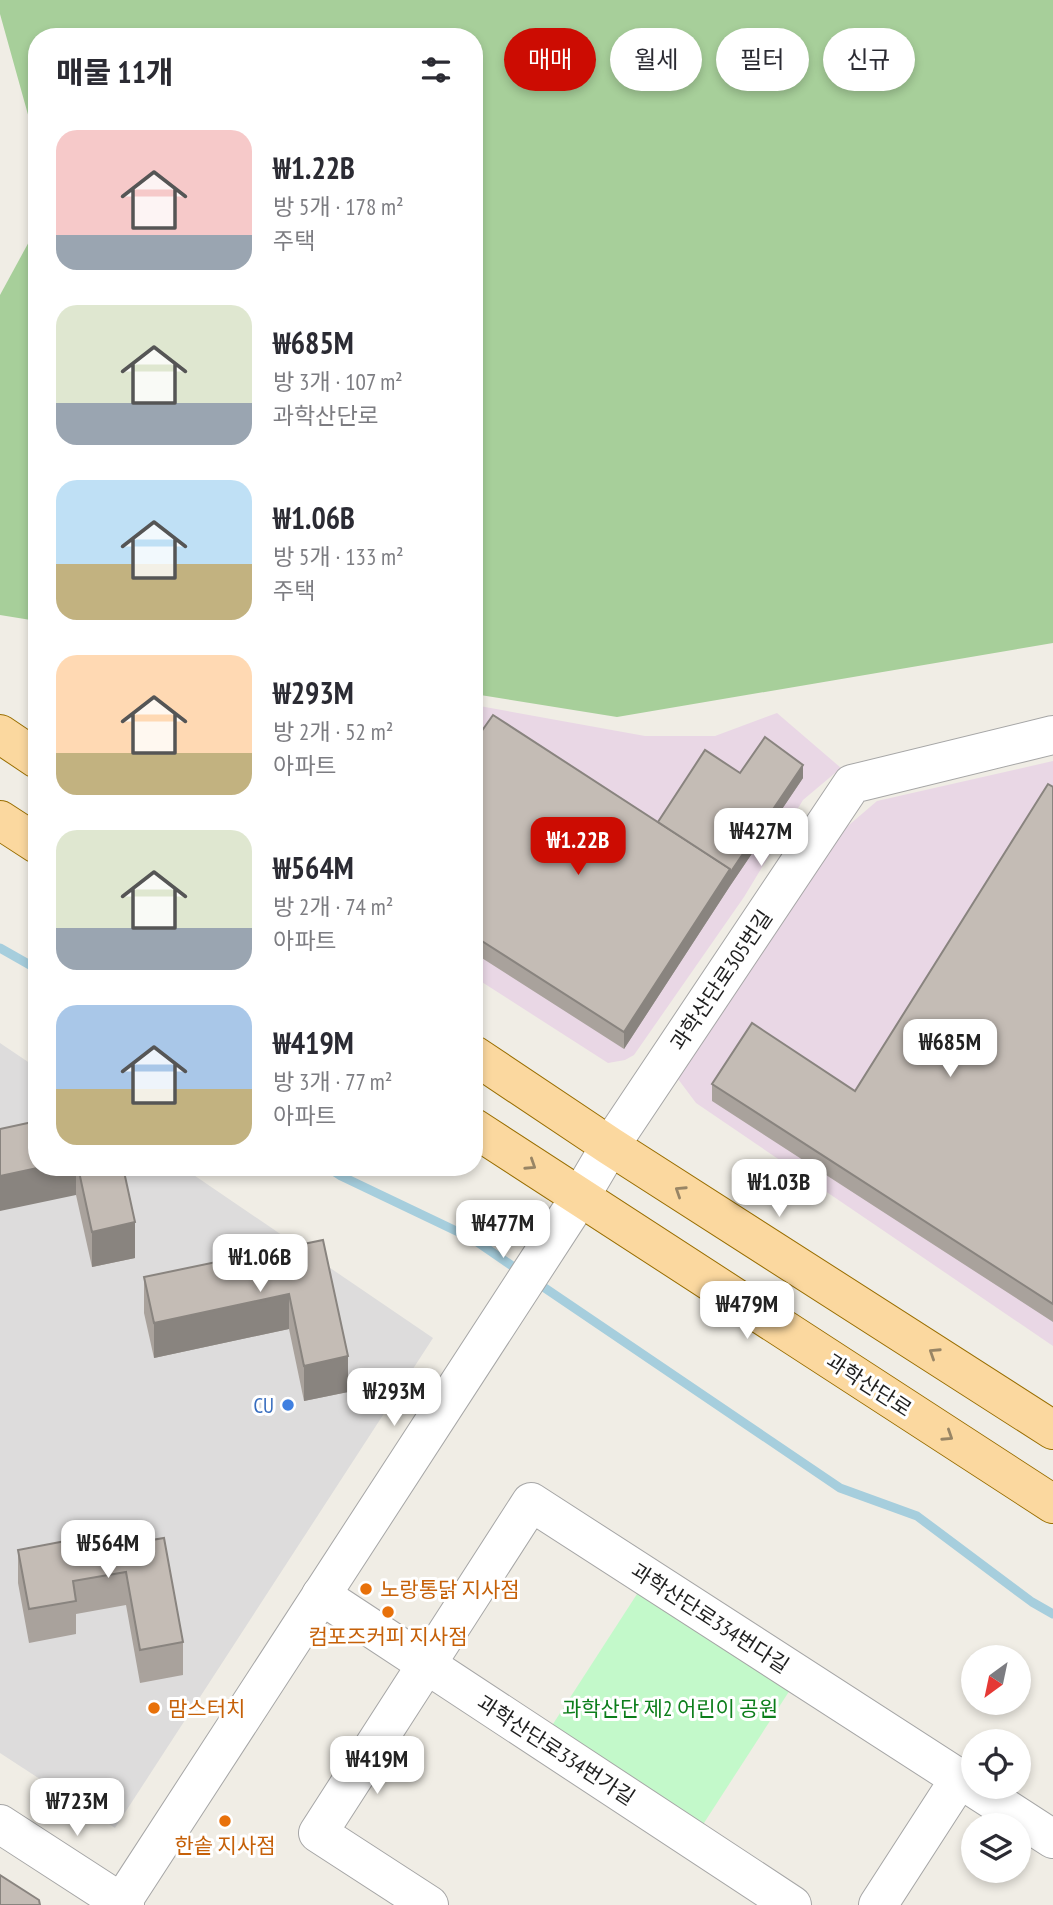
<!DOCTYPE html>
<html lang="ko">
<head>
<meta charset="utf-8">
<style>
  body { margin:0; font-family:"PT Sans Narrow","Noto Sans KR",sans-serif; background:#f7f7f7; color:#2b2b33; height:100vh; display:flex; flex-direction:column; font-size:26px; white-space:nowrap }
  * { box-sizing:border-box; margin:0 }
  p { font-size:23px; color:#7c7c81 }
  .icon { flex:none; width:38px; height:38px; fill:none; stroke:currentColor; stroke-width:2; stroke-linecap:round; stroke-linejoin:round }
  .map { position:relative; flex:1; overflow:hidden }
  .sheet { position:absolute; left:28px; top:28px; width:455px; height:1148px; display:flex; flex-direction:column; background:#fff; border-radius:28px; box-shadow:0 4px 10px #0003 }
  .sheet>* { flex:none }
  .guide { position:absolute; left:504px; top:28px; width:443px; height:63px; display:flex; gap:14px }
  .needle { width:46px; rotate:213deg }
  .buttons { position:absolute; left:961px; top:1645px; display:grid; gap:14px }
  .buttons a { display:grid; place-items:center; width:70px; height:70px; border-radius:50%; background:#fff; box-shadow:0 4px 10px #0003; font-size:35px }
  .price { position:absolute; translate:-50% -60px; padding:0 16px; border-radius:14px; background:#fff; color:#222; font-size:23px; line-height:46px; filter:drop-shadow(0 2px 4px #0008) }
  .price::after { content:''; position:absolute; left:50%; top:42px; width:21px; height:16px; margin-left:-10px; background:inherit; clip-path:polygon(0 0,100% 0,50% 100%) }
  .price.on { background:#cc0c02; color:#fff }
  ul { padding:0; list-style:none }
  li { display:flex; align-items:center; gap:21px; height:175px; padding:0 28px }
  li span { display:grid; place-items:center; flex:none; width:196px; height:140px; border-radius:21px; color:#555 }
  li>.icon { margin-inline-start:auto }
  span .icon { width:84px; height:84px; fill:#fffc; stroke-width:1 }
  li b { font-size:30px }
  h2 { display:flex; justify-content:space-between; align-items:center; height:84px; padding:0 28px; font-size:30px }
  .pill { padding:0 24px; border-radius:32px; background:#fff; box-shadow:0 4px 10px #0003; font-size:24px; line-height:63px }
  .pill.on { background:#cc0c02; color:#fff }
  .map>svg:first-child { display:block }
</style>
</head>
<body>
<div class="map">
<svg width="1053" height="1905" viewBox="0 0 1053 1905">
  <rect width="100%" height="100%" fill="#f0ede5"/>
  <path fill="#dddcdc" d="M0 1043 37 1068V1167H182L433 1338 115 1828 0 1753Z"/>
  <g fill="#e9d7e5">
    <path d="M474 705 645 736H715L777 713 841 768 803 800 744 897 634 1055 625 1060 608 1063 474 977Z"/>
    <path d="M1053 761V1346L696 1103 675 1075 828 843 877 801Z"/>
  </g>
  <g fill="#a7cf9a">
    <path d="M0 0H1053V643L617 717 474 694V37H37V147L0 14Z"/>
    <path d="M37 227V621L0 615V295Z"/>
  </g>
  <path fill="#c3f9ca" d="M648 1577 799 1676 693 1840 542 1741Z"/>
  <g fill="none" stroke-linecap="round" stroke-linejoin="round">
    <g stroke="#a6cedd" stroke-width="9">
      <path d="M0 948 37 969"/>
      <path d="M327 1167 341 1176 473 1239 521 1272"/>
      <path d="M536 1282 840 1488 917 1516 1032 1602 1053 1614"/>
    </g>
    <g stroke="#a6a6a6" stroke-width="40">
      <g id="minor">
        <path d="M321 1595 792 1905"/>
        <path d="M0 1824 125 1905"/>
        <path d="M120 1905 580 1197 610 1146 852 784 1053 735"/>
        <path d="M429 1905 318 1833 531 1502 1053 1839"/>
        <path d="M878 1905 960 1778"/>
      </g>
    </g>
    <g stroke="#996e01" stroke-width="40">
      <g id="major">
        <path d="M0 734 37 759"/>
        <path d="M0 820 37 844"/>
        <path d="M474 1055 610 1146 1053 1430"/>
        <path d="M474 1128 1053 1504"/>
      </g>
    </g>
    <use href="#minor" stroke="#fff" stroke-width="38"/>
    <use href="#major" stroke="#fbd89f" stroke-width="38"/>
  </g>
  <g fill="#a9a29c">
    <path d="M474 742 658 822 740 773 803 778 730 886 624 1049 474 953Z"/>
    <path d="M1053 787V1322L712 1101V1084L855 1091Z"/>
    <path d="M37 1167H123L135 1258 92 1267 76 1195Z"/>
    <path d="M323 1240 348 1392 304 1401 289 1329 154 1358 144 1313V1277Z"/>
    <path d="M116 1546 183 1642V1675L140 1683 126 1605 76 1614V1634L29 1643 18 1583V1550Z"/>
  </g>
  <g fill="#89847f">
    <path d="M803 765V778L730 886 624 1049V1032L730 869Z"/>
    <path d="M42 1167H76V1195L0 1211V1176Z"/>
    <path d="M135 1222V1258L92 1267V1232Z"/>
    <path d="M289 1294V1329L154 1358V1323Z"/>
    <path d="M348 1356V1392L304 1401V1366Z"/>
  </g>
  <g fill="#c4bcb5" stroke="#89847f" stroke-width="2">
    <path d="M493 715 730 869 624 1032 474 936V742Z"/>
    <path d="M765 737 803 765 730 873V869L658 822 705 750 740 773Z"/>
    <path d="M1048 784 1053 787V1304L712 1084 752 1023 855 1091Z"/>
    <path d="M37 1121V1167H42L0 1176V1129Z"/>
    <path d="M78 1167H123L135 1222 92 1232Z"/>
    <path d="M323 1240 348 1356 304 1366 289 1294 154 1323 144 1277Z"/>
    <path d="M113 1532 116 1546 164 1538 183 1642 140 1650 126 1572 73 1581 76 1601 29 1609 18 1550Z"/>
    <path d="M0 1875 39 1900 40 1905H0Z"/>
  </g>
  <defs><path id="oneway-chevron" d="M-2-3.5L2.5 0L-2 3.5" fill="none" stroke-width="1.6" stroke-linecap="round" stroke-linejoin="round" transform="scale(1.75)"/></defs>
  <g stroke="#988565">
    <use href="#oneway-chevron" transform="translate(531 1165) rotate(33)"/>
    <use href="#oneway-chevron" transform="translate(680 1191) rotate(-147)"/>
    <use href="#oneway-chevron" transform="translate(934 1353) rotate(-147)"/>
    <use href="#oneway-chevron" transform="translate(948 1436) rotate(33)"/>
  </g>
  <circle fill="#3f7fe0" stroke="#fff" stroke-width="2.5" cx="288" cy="1405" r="7"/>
  <g fill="#e8710a" stroke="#fff" stroke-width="2.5">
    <circle cx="366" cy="1589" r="7"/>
    <circle cx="388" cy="1612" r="7"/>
    <circle cx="154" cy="1708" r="7"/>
    <circle cx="225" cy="1821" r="7"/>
  </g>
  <g text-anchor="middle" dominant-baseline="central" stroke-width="6" stroke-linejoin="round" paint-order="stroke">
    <g font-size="21" fill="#1f1f1f" stroke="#fff">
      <text transform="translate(721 980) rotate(-56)">과학산단로305번길</text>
      <text transform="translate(869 1385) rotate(33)">과학산단로</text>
      <text transform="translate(710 1618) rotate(33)">과학산단로334번다길</text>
      <text transform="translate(556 1750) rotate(33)">과학산단로334번가길</text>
    </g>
    <g font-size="21" fill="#366cbe" stroke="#fff" text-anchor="end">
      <text x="274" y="1405">CU</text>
    </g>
    <g font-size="21" fill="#c56008" stroke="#fff" text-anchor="start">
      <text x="380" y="1589">노랑통닭 지사점</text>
      <text x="388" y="1636" text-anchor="middle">컴포즈커피 지사점</text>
      <text x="168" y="1708">맘스터치</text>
      <text x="225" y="1845" text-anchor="middle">한솥 지사점</text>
    </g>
    <g font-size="21" fill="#0c7e1b" stroke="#fff">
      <text x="670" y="1708">과학산단 제2 어린이 공원</text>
    </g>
  </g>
</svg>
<div class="buttons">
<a><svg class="needle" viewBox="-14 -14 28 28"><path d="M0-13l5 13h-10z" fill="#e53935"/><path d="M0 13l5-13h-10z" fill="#7c7c81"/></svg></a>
<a><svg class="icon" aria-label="locate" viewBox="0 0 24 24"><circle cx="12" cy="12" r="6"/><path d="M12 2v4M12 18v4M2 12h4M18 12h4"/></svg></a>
<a><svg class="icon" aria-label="layers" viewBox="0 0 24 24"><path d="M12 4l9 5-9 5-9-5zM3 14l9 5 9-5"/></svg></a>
</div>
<b class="price" style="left:761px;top:868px">₩427M</b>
<b class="price on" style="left:578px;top:877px">₩1.22B</b>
<b class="price" style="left:950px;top:1079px">₩685M</b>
<b class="price" style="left:779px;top:1219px">₩1.03B</b>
<b class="price" style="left:503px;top:1260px">₩477M</b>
<b class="price" style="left:260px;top:1294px">₩1.06B</b>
<b class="price" style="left:747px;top:1341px">₩479M</b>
<b class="price" style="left:394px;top:1428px">₩293M</b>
<b class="price" style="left:108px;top:1580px">₩564M</b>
<b class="price" style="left:377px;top:1796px">₩419M</b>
<b class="price" style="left:77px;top:1838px">₩723M</b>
<div class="guide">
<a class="pill on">매매</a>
<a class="pill">월세</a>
<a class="pill">필터</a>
<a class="pill">신규</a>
</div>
<section class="sheet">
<h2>매물 11개<svg class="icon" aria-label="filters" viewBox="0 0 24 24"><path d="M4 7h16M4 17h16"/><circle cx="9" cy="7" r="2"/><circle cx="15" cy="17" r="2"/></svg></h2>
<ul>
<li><span style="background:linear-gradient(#f6c9c9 75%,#9aa5b1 0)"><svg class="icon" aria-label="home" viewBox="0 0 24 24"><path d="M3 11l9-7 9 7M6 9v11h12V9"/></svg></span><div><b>₩1.22B</b><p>방 5개 · 178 m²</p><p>주택</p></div></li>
<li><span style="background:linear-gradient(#dfe7d0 70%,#9aa5b1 0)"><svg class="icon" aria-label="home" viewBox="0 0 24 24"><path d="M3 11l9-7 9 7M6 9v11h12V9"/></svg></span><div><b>₩685M</b><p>방 3개 · 107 m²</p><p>과학산단로</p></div></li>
<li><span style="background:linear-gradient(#bfe0f5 60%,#c2b280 0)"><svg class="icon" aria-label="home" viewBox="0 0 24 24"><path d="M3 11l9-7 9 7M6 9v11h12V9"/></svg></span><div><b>₩1.06B</b><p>방 5개 · 133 m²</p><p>주택</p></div></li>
<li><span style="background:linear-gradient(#ffd9b3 70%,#c2b280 0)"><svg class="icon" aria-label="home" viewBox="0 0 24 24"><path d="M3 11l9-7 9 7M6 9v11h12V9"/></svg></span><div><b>₩293M</b><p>방 2개 · 52 m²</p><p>아파트</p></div></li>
<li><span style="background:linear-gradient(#dfe7d0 70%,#9aa5b1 0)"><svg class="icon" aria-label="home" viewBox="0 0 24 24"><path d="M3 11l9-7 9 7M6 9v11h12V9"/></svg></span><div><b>₩564M</b><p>방 2개 · 74 m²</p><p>아파트</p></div></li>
<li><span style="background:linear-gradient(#a9c7e8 60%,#c2b280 0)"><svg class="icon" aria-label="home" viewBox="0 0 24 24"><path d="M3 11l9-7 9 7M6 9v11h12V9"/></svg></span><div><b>₩419M</b><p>방 3개 · 77 m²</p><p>아파트</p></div></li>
</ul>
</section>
</div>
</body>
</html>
